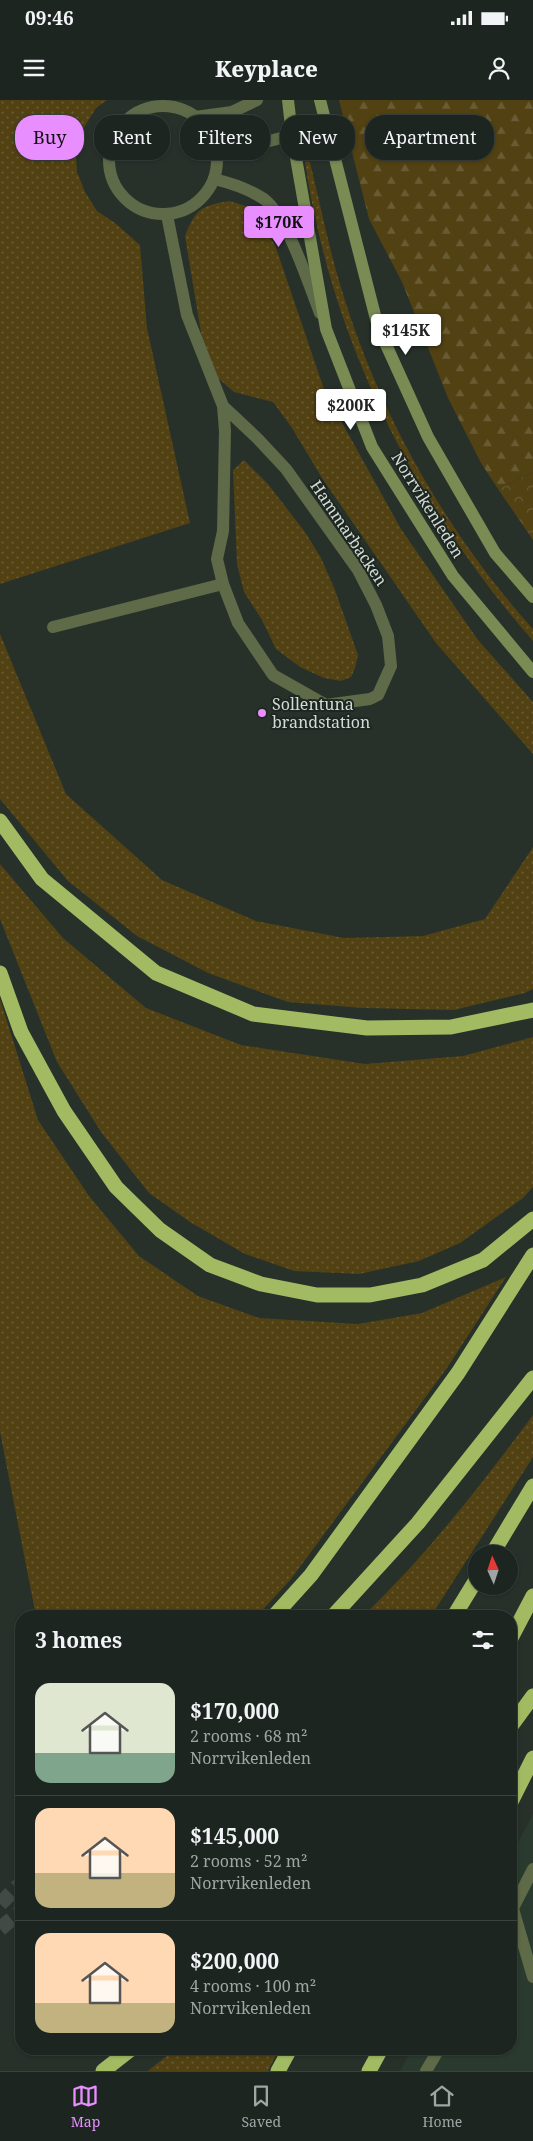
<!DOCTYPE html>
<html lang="en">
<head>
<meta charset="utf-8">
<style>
  body { margin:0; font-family:"Noto Serif",serif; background:#252d29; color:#f1f3f6; height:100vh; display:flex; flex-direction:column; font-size:19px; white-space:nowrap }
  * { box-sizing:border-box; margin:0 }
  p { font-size:16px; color:#a0a5a5 }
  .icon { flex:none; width:28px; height:28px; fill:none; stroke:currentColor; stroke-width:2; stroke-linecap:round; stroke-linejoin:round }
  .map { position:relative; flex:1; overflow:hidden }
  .sheet { position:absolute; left:15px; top:1510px; width:502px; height:445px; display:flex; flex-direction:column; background:#1d2520; border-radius:20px; box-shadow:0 1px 4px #0004,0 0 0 1px #3b423e }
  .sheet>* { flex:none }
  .top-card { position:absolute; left:15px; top:15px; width:504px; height:45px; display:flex; gap:10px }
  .needle { width:32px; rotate:357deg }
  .buttons { position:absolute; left:468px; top:1445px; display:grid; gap:10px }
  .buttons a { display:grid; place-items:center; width:50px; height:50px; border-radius:50%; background:#1d2520; box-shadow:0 1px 4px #0004,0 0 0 1px #3b423e; font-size:25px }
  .price { position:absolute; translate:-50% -42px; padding:0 11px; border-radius:5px; background:#fff; color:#222; font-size:16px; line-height:32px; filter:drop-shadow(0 1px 2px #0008) }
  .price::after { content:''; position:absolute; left:50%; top:30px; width:15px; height:11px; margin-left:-8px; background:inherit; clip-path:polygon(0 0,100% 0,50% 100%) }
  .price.active { background:#e88eff; color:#111 }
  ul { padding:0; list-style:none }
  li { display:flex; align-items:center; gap:15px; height:125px; padding:0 20px }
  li+li { border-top:1px solid #3b423e }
  li span { display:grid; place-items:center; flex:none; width:140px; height:100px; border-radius:15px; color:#555 }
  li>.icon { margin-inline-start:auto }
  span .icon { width:60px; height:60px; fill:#fffc; stroke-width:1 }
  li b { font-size:21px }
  h2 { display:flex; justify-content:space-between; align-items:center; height:60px; padding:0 20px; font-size:21px }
  .pill { padding:0 18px; border-radius:20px; background:#1d2520; box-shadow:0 1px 4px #0004,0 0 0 1px #3b423e; font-size:18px; line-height:45px }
  .pill.active { background:#e88eff; color:#111 }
  .status { display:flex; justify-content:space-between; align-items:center; height:35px; padding:0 25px; background:#1d2520; direction:ltr }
  .status svg { height:14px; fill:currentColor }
  header { display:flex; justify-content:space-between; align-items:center; height:65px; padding:0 20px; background:#1d2520; font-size:22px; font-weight:800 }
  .menu { display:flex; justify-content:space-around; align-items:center; height:70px; border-top:1px solid #3b423e; background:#1d2520; font-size:14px; color:#a0a5a5 }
  .menu a { display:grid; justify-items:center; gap:2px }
  .menu .active { color:#e88eff }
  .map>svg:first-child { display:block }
</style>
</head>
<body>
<div class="status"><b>09:46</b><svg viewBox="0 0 49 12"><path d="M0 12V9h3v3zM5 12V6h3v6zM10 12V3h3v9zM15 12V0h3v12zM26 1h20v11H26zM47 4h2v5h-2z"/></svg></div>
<header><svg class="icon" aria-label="menu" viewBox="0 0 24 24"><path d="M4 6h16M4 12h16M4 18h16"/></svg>Keyplace<svg class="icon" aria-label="person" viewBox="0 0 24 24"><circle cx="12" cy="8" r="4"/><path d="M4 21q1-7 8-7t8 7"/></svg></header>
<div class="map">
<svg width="533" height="1971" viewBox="0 0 533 1971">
  <defs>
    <pattern id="grass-dots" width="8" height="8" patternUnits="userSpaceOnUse" patternTransform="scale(1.25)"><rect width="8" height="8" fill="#514113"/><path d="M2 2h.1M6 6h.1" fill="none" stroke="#695c34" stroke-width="1.8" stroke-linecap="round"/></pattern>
    <pattern id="forest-firs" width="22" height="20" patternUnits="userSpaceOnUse" patternTransform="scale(1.25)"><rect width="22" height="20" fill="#514113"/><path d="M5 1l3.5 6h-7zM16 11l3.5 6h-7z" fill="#695c34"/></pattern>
    <pattern id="park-crowns" width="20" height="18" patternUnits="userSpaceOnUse" patternTransform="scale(1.25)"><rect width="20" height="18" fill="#514113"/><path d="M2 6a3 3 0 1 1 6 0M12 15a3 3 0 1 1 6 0" fill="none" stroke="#695c34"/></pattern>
  </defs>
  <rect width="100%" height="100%" fill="#27312a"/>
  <path fill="#2a3a2f" d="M533 1714V1971H400L412 1949H511V1756Z"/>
  <g fill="url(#grass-dots)">
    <path d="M0 0H107L96 8 75 42 77 72 85 92 97 111 115 123 140 145 147 228 190 423 0 484Z"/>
    <path d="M307 61 310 62C320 103 328 144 340 184 377 310 445 431 533 529V541C415 406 331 240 305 62Z"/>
    <path d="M229 101 246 106 260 121 275 145 325 292 401 429 478 540 533 602V654L436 543 322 378 292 328 273 302 234 292 207 269 185 136C196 109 200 106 229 101Z"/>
    <path d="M244 360 268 384 305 432 321 458 335 490 358 555 355 568 351 577 341 581 324 578 300 567 276 549 262 520 244 492 237 464 233 370Z"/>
    <path d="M0 534 66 694 162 780 256 821 344 838 423 836 485 819 533 747V889L525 893 454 910 363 908 288 902 208 873 137 836 68 781 0 699Z"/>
    <path d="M0 764 63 838 146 908 241 945 365 964 463 956 533 937V1087L523 1098 460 1143 419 1161 359 1174 294 1171 245 1154 190 1122 149 1093 101 1032 57 962 0 819Z"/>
    <path d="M0 899 38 1020 89 1096 139 1156 198 1196 259 1218 358 1224 422 1213 506 1177 447 1268 291 1479 257 1516H36L0 1332Z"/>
    <path d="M533 1315V1357L431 1516H363C426 1456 481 1385 533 1315Z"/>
    <path d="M175 1949H279L268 1971H148Z"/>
  </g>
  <path fill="url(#forest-firs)" d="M339 0H533V372L498 389 481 363 448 298 402 182 369 119Z"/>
  <path fill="url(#park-crowns)" d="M533 372V440L498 389Z"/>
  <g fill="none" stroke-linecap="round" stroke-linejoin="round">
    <g stroke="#414a44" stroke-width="15" stroke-dasharray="15 8" stroke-linecap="butt">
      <path d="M0 1804 21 1783"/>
      <path d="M0 1829 21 1811"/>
    </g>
    <g stroke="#5f6a48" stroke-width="12">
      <path d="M167 115 187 215 223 306 225 331 223 431 217 459 223 484 238 523 273 575 326 605 370 599 378 595 391 566 388 536 376 505 358 470 286 369 258 339 223 306"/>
      <path d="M53 527 223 484"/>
      <path d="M513 1809 533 1877"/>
      <path d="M511 1812 533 1769"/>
      <path d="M426 1971 439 1949"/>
    </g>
    <g stroke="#5f6a48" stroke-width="12">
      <circle cx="163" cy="60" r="54"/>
      <path d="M195 17 232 12 257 0"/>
      <path d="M217 55 326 26"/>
      <path d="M214 79C231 83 249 89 264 99 287 116 309 185 320 213"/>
    </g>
    <g stroke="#7a8b54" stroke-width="12">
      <path d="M288 0 292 35 326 229 372 347 453 476 533 572"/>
      <path d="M320 0 378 227 428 337 495 453 533 497"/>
    </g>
    <g stroke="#a2bb63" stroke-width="15">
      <path d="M0 721 42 779 156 873 253 914 367 928 451 927 533 910"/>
      <path d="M0 873 21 932 64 1011 116 1087 160 1130 210 1165 261 1184 317 1195H370L422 1185 483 1160 533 1119"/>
      <path d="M492 1454 533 1386"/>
      <path d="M274 1516 311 1475 458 1273 533 1155"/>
      <path d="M333 1516 418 1423 533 1278"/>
      <path d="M454 1516 476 1480"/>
      <path d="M511 1538 533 1496"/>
      <path d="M511 1626 533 1596"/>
      <path d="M511 1702 533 1658"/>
      <path d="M103 1971 131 1949"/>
      <path d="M278 1971 290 1949"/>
      <path d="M369 1971 381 1949"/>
    </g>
  </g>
  <circle fill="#e88eff" stroke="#1e2721" stroke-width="2" cx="262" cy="613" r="5"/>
  <g text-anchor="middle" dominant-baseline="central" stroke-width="4" stroke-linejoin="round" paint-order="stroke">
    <g font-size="16" fill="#d4dad5" stroke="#1e2721">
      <text transform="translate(428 405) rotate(58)">Norrvikenleden</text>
      <text transform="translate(349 433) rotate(56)">Hammarbacken</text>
    </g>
    <g font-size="16" fill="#d4dad5" stroke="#1e2721" text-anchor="start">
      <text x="272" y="604">Sollentuna<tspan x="272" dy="18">brandstation</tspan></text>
    </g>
  </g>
</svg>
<div class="buttons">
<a><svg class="needle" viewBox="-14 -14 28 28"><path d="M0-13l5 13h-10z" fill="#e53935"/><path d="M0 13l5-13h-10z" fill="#a0a5a5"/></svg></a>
</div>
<b class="price active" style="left:279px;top:148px">$170K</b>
<b class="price" style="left:406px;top:256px">$145K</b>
<b class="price" style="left:351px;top:331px">$200K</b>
<div class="top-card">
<a class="pill active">Buy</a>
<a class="pill">Rent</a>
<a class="pill">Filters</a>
<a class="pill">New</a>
<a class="pill">Apartment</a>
</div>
<section class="sheet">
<h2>3 homes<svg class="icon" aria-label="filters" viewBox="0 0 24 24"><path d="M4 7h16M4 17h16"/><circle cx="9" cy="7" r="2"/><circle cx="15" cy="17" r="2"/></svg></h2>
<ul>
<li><span style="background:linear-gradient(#dfe7d0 70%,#7fa58c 0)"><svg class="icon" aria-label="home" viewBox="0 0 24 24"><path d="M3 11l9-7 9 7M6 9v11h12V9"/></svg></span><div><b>$170,000</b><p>2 rooms · 68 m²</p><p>Norrvikenleden</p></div></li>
<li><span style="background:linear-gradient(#ffd9b3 65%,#c2b280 0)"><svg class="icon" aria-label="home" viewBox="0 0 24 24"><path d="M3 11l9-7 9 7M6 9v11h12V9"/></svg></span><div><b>$145,000</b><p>2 rooms · 52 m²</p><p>Norrvikenleden</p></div></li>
<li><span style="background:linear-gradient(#ffd9b3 70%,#c2b280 0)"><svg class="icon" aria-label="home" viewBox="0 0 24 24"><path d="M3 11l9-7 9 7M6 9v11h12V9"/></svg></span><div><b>$200,000</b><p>4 rooms · 100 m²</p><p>Norrvikenleden</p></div></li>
</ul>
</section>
</div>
<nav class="menu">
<a class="active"><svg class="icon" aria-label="map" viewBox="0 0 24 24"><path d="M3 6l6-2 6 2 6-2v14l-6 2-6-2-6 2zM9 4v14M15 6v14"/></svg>Map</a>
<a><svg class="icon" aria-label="saved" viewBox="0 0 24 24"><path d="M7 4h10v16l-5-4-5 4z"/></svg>Saved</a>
<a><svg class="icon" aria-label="home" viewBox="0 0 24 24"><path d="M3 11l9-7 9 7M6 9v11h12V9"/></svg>Home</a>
</nav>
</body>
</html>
